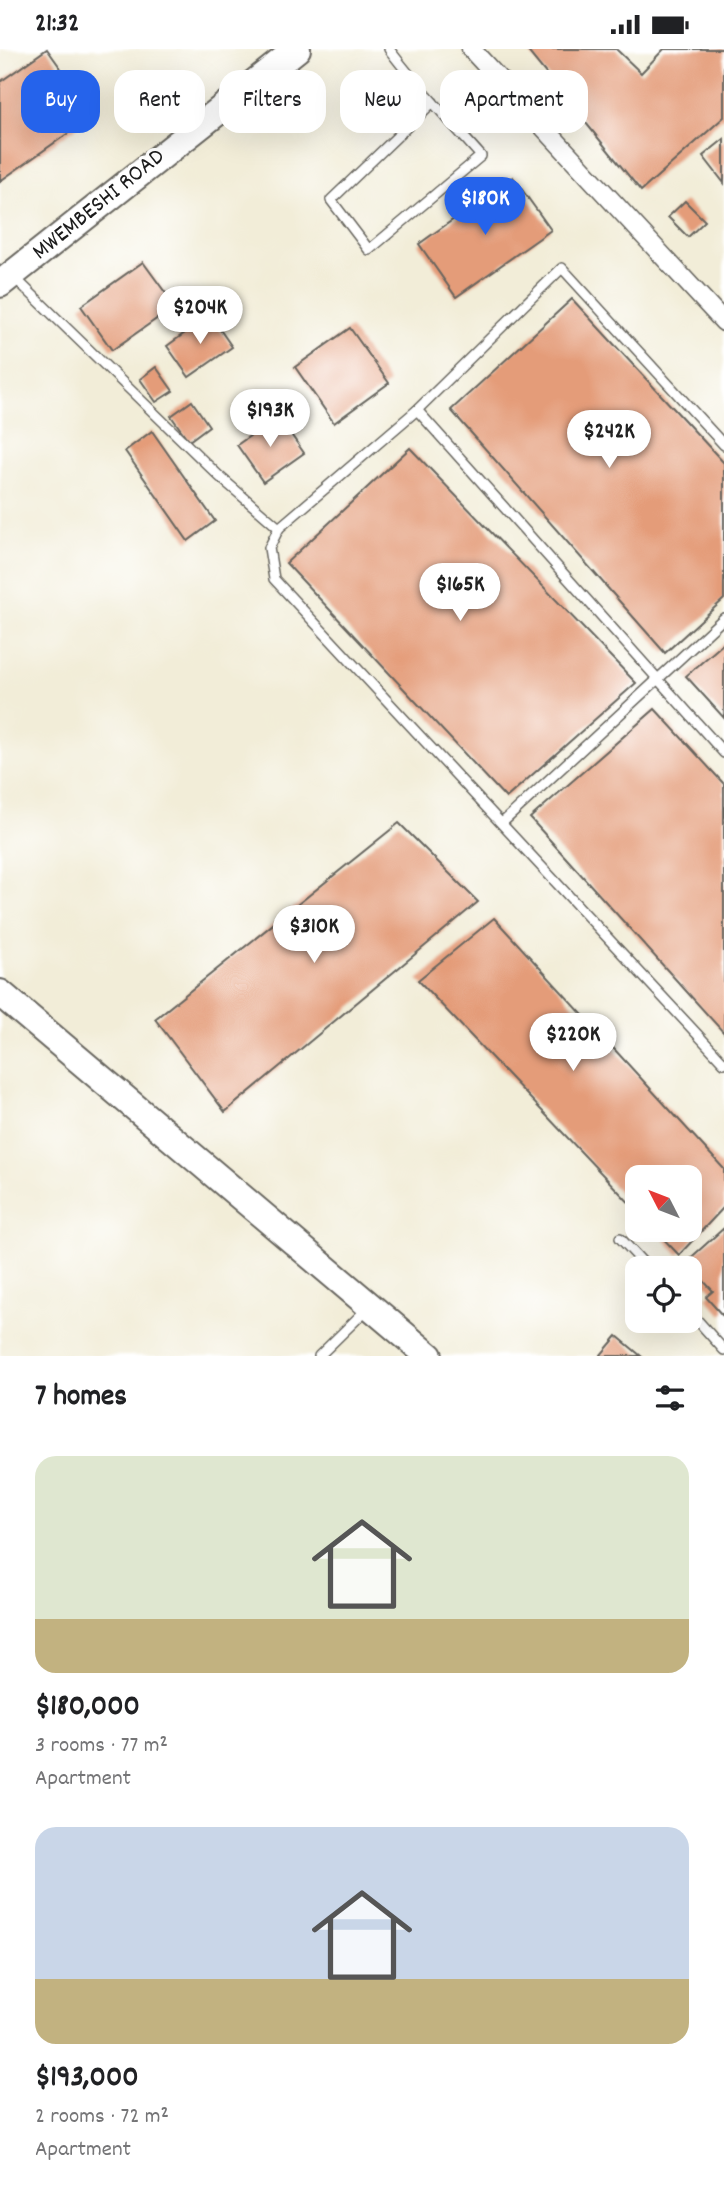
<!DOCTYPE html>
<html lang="en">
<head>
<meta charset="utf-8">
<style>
  body { margin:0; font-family:Dekko,sans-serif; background:#f6f6f6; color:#202124; height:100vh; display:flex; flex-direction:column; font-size:26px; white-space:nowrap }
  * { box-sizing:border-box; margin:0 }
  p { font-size:23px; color:#757577 }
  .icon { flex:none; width:38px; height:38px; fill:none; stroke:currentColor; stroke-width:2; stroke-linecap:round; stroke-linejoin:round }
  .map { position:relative; height:1307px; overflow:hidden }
  .sheet { display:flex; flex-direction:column; background:#fff; flex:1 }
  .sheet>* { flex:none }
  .banner { position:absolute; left:21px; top:21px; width:682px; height:63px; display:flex; gap:14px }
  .needle { width:46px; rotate:312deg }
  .controls { position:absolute; left:625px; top:1116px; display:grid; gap:14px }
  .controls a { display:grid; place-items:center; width:77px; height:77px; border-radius:14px; background:#fff; box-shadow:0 7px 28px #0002; font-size:35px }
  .price { position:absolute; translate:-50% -60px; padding:0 16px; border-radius:24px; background:#fff; color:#222; font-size:23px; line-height:46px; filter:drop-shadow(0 2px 4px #0008) }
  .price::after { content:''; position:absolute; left:50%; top:42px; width:21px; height:16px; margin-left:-10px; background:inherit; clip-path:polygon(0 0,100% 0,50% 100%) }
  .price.current { background:#2563eb; color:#fff }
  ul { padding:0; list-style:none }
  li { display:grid; align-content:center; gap:14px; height:371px; padding:0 35px }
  li span { display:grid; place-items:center; height:217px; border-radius:21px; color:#555 }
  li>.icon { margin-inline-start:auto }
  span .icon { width:126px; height:126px; fill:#fffc; stroke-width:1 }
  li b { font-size:30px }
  h2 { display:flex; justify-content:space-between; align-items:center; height:84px; padding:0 35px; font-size:30px }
  .pill { padding:0 24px; border-radius:21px; background:#fff; box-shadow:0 7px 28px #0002; font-size:24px; line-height:63px }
  .pill.current { background:#2563eb; color:#fff }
  .status { display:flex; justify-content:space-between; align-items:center; height:49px; padding:0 35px; background:#fff; direction:ltr }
  .status svg { height:19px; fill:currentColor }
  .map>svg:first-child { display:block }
</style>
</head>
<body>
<div class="status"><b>21:32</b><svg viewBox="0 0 49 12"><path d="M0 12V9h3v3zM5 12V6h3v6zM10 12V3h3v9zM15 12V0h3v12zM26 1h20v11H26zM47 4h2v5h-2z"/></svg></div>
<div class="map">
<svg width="724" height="1307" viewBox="0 0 724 1307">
  <rect width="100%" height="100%" fill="#fff"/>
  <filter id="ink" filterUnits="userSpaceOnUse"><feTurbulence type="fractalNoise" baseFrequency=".0143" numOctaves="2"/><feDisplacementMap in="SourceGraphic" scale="14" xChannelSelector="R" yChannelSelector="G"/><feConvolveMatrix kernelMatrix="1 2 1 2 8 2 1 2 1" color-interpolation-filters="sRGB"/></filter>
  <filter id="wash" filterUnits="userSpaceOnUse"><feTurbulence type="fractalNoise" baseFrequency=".00686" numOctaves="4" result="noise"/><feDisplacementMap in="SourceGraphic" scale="28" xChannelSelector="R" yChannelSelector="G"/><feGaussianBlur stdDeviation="1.57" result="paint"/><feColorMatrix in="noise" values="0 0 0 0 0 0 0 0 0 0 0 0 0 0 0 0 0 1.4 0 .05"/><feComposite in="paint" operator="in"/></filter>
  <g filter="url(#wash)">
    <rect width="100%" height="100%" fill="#f2edd8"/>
    <g id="blocks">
      <g fill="#e49c79">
        <path d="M47 0 94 66 0 132V33Z"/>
        <path d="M526 0H616L641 24 664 0H724V68L641 142Z"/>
        <path d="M724 90V134L703 107Z"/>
        <path d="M513 128 551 181 456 248 419 195Z"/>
        <path d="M685 152 705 172 688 188 668 168Z"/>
        <path d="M143 213 175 257 112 301 81 257Z"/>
        <path d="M572 250 724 414V550L665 604 451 361Z"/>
        <path d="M210 266 232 298 189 328 167 297Z"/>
        <path d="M350 279 389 334 334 374 295 318Z"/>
        <path d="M156 318 173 342 156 353 140 330Z"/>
        <path d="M192 352 209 377 189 392 171 367Z"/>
        <path d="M278 367 304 404 263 433 237 396Z"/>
        <path d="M152 382 215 472 188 492 125 402Z"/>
        <path d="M410 399 636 634 506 749 286 514Z"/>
        <path d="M724 594V669L686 627Z"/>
        <path d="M655 660 724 735V984L530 769Z"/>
        <path d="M399 774 478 853 225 1063 155 970Z"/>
        <path d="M494 869 724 1120V1158L679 1206 655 1181H690V1129H637V1162L418 931Z"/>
        <path d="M724 1179V1263L722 1266 706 1248 713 1242 686 1213Z"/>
        <path d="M617 1287 641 1307H600Z"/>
      </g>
    </g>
  </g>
  <g filter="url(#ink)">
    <use href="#blocks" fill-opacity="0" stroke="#67655e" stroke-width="2"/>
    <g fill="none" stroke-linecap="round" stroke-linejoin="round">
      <g stroke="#67655e" stroke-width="12">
        <g id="lane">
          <path d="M389 0C417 38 450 72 481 107L369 201 331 151 433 53"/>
          <path d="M13 227 219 427 279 479 417 361 562 219 724 396"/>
          <path d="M417 361 724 704"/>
          <path d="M279 479 269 499 274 530 724 1014"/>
          <path d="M502 774 724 569"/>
          <path d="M620 1189 649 1220"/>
          <path d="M690 1263 724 1301"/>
          <path d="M319 1307 368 1259"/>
        </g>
      </g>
      <g stroke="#67655e" stroke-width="21">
        <path id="street" d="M471 0 724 273"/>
      </g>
      <g stroke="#67655e" stroke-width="30">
        <g id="secondary">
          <path d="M0 235 297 0"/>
          <path d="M0 944 429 1307"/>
        </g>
      </g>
      <use href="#lane" stroke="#fff" stroke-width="9"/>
      <use href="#street" stroke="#fff" stroke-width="18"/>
      <use href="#secondary" stroke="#fff" stroke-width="26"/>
    </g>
  </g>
  <g text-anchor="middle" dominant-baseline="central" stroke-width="6" stroke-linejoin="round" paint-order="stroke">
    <g font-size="24" fill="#1c1c1c" stroke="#fff">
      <text transform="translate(99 156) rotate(-39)">MWEMBESHI ROAD</text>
    </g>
  </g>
</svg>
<div class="controls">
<a><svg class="needle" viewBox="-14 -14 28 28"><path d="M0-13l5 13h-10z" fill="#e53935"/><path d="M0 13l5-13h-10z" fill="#757577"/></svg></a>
<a><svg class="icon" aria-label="locate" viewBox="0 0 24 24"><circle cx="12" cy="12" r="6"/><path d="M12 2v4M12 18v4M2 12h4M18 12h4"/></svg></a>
</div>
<b class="price current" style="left:485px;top:188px">$180K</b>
<b class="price" style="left:200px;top:297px">$204K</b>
<b class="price" style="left:270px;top:400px">$193K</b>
<b class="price" style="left:609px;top:421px">$242K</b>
<b class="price" style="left:460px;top:574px">$165K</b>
<b class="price" style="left:314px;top:916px">$310K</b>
<b class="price" style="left:573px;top:1024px">$220K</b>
<div class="banner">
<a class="pill current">Buy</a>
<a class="pill">Rent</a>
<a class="pill">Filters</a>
<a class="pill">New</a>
<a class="pill">Apartment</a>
</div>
</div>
<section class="sheet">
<h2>7 homes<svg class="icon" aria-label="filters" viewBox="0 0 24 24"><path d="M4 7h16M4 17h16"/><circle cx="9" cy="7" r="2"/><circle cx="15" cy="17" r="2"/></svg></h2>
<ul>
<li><span style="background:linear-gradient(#dfe7d0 75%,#c2b280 0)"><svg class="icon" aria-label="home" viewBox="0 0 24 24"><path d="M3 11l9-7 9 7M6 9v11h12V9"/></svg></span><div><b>$180,000</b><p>3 rooms · 77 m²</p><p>Apartment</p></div></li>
<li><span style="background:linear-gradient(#c9d6e8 70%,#c2b280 0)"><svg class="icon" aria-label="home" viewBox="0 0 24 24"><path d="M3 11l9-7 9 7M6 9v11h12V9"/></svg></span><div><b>$193,000</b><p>2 rooms · 72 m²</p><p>Apartment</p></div></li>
</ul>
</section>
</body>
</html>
